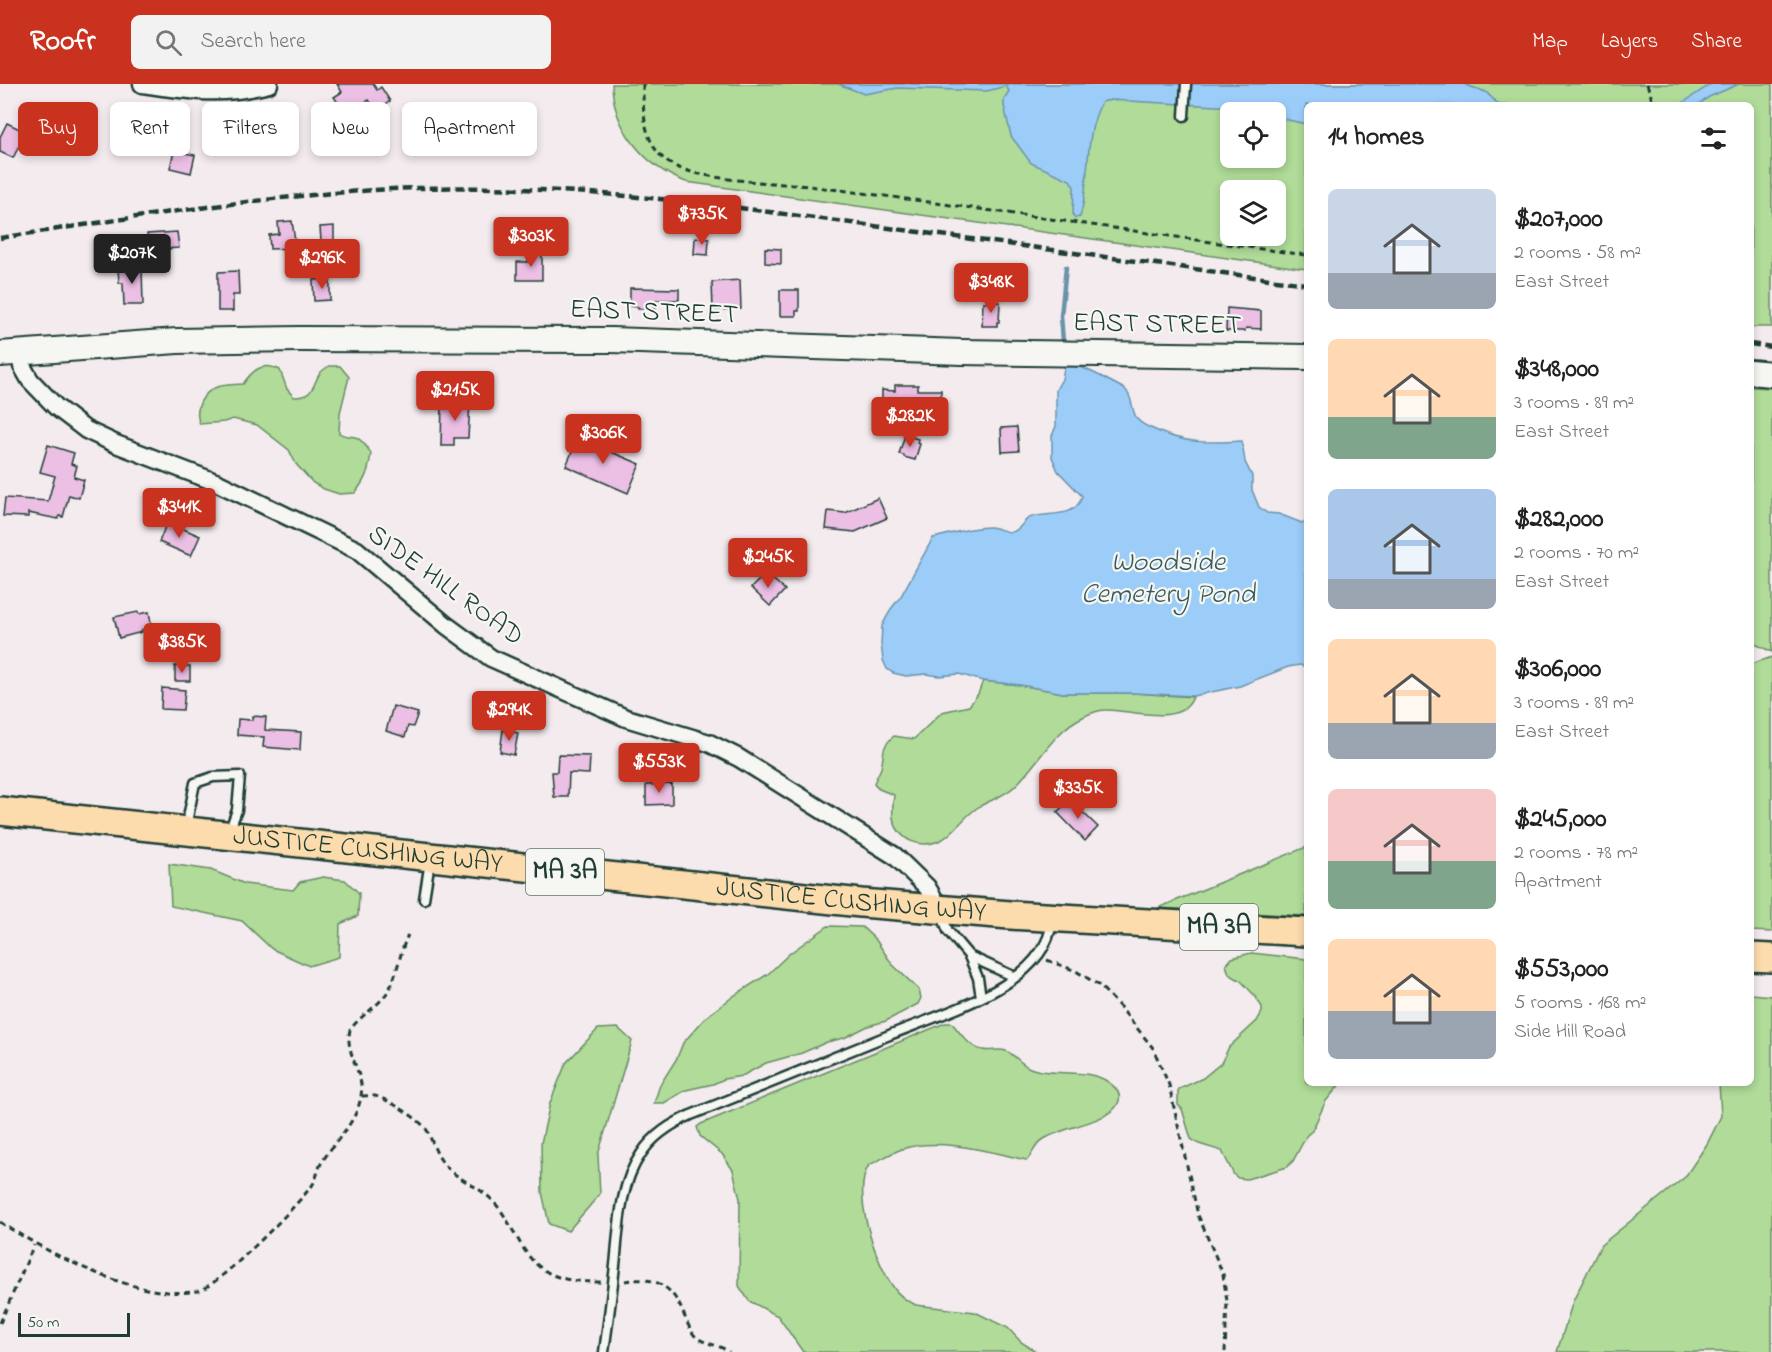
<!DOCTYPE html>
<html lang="en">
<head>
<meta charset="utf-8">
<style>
  body { margin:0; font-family:"Indie Flower",sans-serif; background:#f2f2f2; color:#222; height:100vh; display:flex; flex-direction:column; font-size:22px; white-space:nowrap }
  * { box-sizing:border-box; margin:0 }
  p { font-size:20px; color:#767676 }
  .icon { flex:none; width:33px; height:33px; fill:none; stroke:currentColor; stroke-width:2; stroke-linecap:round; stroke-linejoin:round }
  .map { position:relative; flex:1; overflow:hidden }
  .sheet { position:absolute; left:1304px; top:18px; width:450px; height:984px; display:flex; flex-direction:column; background:#fff; border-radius:9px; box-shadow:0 3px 9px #0003 }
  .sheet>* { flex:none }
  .guide { position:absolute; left:18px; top:18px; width:570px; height:54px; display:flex; gap:12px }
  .buttons { position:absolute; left:1220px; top:18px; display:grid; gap:12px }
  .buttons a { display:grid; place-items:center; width:66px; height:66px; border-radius:9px; background:#fff; box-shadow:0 3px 9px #0003; font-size:30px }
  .scale { position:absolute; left:18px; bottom:15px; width:112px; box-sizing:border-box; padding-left:6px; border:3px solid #1f3d34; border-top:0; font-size:16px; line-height:21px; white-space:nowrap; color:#1f3d34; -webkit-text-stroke:4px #f6f6f2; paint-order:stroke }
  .price { position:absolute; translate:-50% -51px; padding:0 14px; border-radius:6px; background:#c8321e; color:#fff; font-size:20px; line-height:39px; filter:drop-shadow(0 2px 3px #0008) }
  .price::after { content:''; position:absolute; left:50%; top:36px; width:18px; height:14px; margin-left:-9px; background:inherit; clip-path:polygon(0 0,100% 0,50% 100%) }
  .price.on { background:#222; color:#fff }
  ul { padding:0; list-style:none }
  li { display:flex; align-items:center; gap:18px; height:150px; padding:0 24px }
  li span { display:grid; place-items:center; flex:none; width:168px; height:120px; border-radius:9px; color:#555 }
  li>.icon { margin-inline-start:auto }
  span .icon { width:72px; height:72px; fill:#fffc; stroke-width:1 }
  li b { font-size:26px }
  h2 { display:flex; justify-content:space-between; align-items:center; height:72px; padding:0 24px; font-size:26px }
  .tag { padding:0 21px; border-radius:9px; background:#fff; box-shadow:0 3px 9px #0003; font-size:21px; line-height:54px }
  .tag.on { background:#c8321e; color:#fff }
  header { display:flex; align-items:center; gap:36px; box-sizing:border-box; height:84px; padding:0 30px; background:#c8321e; color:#fff }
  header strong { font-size:28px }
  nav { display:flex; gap:33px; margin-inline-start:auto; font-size:21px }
  .search { width:420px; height:54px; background:#f2f2f2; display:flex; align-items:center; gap:15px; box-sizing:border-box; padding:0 21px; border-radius:9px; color:#767676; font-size:22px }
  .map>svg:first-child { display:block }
</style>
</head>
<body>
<header>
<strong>Roofr</strong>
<div class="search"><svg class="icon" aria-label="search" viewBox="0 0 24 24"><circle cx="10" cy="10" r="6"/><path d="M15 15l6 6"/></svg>Search here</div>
<nav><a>Map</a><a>Layers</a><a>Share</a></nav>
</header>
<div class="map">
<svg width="1772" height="1268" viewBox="0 0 1772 1268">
  <rect width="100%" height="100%" fill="#f4ebef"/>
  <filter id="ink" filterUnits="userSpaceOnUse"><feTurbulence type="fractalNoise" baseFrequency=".0167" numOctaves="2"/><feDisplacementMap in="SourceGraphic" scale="12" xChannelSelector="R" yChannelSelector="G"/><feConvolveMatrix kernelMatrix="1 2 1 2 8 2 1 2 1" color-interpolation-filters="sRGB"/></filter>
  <g filter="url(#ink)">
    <g fill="#b0db98" stroke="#688c66" stroke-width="1.5" fill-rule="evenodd">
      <path d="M612 0H1772V243H1751L1750 21H1306V185L686 98C645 83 613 45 612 0ZM1230 28H1275V74H1230ZM1230 106H1275V152H1230Z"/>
      <path d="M329 282H340L349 293 340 329 339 349C345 353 348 351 355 353 362 355 367 363 371 369 369 386 366 395 355 409L339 410 324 405 313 399 296 380 289 366 257 341 233 335 224 338 200 340C196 332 197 325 201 317 211 300 224 301 243 300 252 287 262 277 280 286L287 305 294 313C316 313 312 299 321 288 323 286 326 284 329 282Z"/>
      <path d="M1751 303 1772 304V568L1751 558Z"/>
      <path d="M1772 573V848L1750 847 1751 580Z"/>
      <path d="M983 597 1020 601 1063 609H1133L1193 613C1182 644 1128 625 1105 626 1098 626 1089 630 1083 633 1054 646 1038 680 1016 701 1006 712 989 716 977 724 964 733 955 747 943 755 922 766 899 758 893 734 892 727 893 719 894 711L879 705 874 699C876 694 879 689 881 684 885 669 880 664 894 652L914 655 942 628 969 622 978 610Z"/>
      <path d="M1306 763V832L1158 824Z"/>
      <path d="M169 780 211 786 245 800 293 806 300 798 323 793 345 796 359 809 358 832 340 840 339 873 309 882 272 865 242 837 171 822Z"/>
      <path d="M828 842 862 843 876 856 892 880 919 906 921 914 918 920 886 937 868 942 844 954 827 958 802 969 766 979 742 992 724 995 713 1000 686 1006 664 1019H654L660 1001 677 974 683 959 706 933 735 911 768 890 790 869Z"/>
      <path d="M1251 869 1306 875V999H1341L1326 1017 1312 1047 1307 1051 1293 1077 1287 1083 1247 1095 1238 1094 1234 1091 1222 1067 1199 1060 1191 1055 1182 1025 1178 1021V1007L1179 1005 1203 994 1221 979 1229 963 1257 937 1262 928V923L1255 912 1241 897 1229 890 1226 881 1232 874Z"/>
      <path d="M1751 910 1772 912V1268H1557L1573 1217 1601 1161 1685 1093 1707 1060 1721 1032 1719 999H1750Z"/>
      <path d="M945 939H952C960 949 970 964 983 966 990 968 999 964 1006 967 1014 970 1020 979 1028 983 1044 991 1074 987 1091 991 1106 994 1129 1008 1115 1024 1101 1039 1063 1043 1044 1055 1035 1060 1033 1070 1027 1076 990 1068 939 1053 902 1065 891 1069 880 1076 869 1081 851 1109 876 1180 894 1204 899 1212 907 1217 916 1221L975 1228 1008 1244 1021 1258 1037 1268H803L778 1232 749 1217 739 1202 740 1115 733 1086 722 1070 700 1052 697 1043 701 1040Z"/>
      <path d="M618 944 632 957 598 1071 600 1110 568 1147 549 1140 542 1108 541 1059 550 1019 566 979 598 945Z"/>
    </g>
    <g fill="#9ccdf8" stroke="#6a93aa" stroke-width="1.5">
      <path d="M838 0H1463L1486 8 1499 21H1306V40L1284 35 1269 25 1111 16 1102 18C1083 51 1091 97 1080 133L1075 134 1073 130 1074 103 1070 96 1031 79 1011 52 1004 22V15L1009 7 1006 2 987 7 898 4 864 10Z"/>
      <path d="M1711 0H1739L1709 13 1698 21H1680Z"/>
      <path d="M1069 281C1084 281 1110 298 1125 305 1133 313 1131 326 1137 335 1141 340 1148 343 1153 345 1184 360 1209 359 1242 357L1245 378 1252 392V406L1259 423 1267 429 1279 430 1302 439 1306 438V583L1300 581 1288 583 1240 602 1193 612 1133 609H1063L1020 601 983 597 959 590 939 592 926 590 906 592 893 589 887 585 883 576 881 560 882 542 891 525 901 512 933 454C951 450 971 443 989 443 997 443 1004 448 1011 448 1019 448 1023 437 1029 434 1047 427 1076 436 1082 412L1058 387 1052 373V352L1056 342V306L1062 295 1064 284Z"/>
    </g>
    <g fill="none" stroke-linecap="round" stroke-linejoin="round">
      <path stroke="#6a93aa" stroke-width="4.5" d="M1063 257 1061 232 1066 183"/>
    </g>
    <g fill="#ecbfe4" stroke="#1f3d34" stroke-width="1.5">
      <path d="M337 0H373L377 6 381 3 390 17 376 27 369 16 346 30 334 13 342 8Z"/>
      <path d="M55 24 89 32 85 50 51 42Z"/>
      <path d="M7 39 26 48 13 74 0 68V53Z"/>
      <path d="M288 41 291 58 267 62 264 44Z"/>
      <path d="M174 67 195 71 191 89 170 84Z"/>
      <path d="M292 137 296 164 270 165 269 151 279 150 278 138Z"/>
      <path d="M334 142V157H321L320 143Z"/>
      <path d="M177 148 179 164 149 166 147 150Z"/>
      <path d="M695 154 709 155 708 171 694 170Z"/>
      <path d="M765 164 781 165V180L765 179Z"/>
      <path d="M528 169H542V196H517V178H528Z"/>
      <path d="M342 178 343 193H324V182H329V179Z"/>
      <path d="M142 183 143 221H124L123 199H119L118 184Z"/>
      <path d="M238 187 239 211H233V227H218V188Z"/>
      <path d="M330 195V216L314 217 313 196Z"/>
      <path d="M740 196 741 225 713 226 712 198Z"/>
      <path d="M630 204 679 205V216H656V225H638V223L630 222Z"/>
      <path d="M780 206H799V227H796V232H780Z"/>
      <path d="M983 218H1000L999 238H997V242H982Z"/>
      <path d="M1227 224 1261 227V245L1246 244 1245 247H1226Z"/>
      <path d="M895 301H918V306H941V322L907 321V323H896L895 332H878V318H882V306L895 307Z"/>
      <path d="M442 317 470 318 468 354H454V362H441Z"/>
      <path d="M1017 343 1019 367 1002 368 1001 344Z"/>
      <path d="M905 351 918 355 917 359 920 360 915 376 904 373V371L899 370Z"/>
      <path d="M578 354 640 380 628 409 566 382Z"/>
      <path d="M48 361 74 369 71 380 77 382 74 393 84 396 79 414 69 411 63 433 59 432 58 435 28 429V433L3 432 5 414 48 417 55 392 40 388Z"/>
      <path d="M878 414 887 434 855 448 826 445 828 427 845 429Z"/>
      <path d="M167 438 200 452 191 472 159 458Z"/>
      <path d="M766 489 785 506 770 522 751 504Z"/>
      <path d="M138 528 139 530 149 528 152 544 142 546V548L119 554 114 533Z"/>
      <rect x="175" y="582" width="15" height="15"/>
      <path d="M162 604 185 606 183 626 161 625Z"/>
      <path d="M393 622 418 629 413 643 408 642 405 653 386 647Z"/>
      <path d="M252 632 266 633 265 646 301 648 300 666 263 663 264 653 237 651 238 635 252 636Z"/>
      <path d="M503 646 518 649 514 671 500 668Z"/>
      <path d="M558 671 590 672 589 690 569 689 568 713H554L552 688H557Z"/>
      <path d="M672 700V720L646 721V701Z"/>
      <path d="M1070 716 1098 743 1085 757 1057 728Z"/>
    </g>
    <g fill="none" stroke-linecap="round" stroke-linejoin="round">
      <g stroke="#1f3d34" stroke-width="13">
        <g id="lane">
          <path d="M1184 32 1186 0"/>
          <path d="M186 743 195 699 213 693 240 692 237 726 229 748"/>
          <path d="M424 815 430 777"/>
          <path d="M941 829 948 847 969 872 978 894 981 913"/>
          <path d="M969 872 1015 893"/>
          <path d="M604 1268C608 1239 612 1210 615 1181 619 1144 619 1102 641 1070 653 1051 671 1040 691 1031 756 1005 821 979 887 952 924 937 971 922 1004 901 1028 886 1049 865 1052 837"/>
        </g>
      </g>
      <g stroke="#1f3d34" stroke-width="21">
        <g id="street">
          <path d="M142 0C189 7 222 12 269 0"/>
          <path d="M20 268 22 282 30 296 56 323 86 346 116 360 218 399 357 466 446 541 491 574 626 634 709 659 739 674 895 772 927 803 940 825"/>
        </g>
      </g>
      <g stroke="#1f3d34" stroke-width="28">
        <g id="secondary">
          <path d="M0 270 177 257 299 255 611 256 962 268 1306 273"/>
          <path d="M1750 288 1772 290"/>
        </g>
      </g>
      <g stroke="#1f3d34" stroke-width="32">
        <g id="primary">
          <path id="s1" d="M0 727 861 819 1010 831 1306 848"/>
          <path d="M1750 873 1772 874"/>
        </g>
      </g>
      <g stroke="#1f3d34" stroke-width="3" stroke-dasharray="6 4.5" stroke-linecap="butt">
        <path d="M643 0C643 27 643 57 665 76 691 98 780 98 816 103 980 124 1143 149 1306 171"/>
        <path d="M1647 0 1654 21"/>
        <path d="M1047 876 1076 887 1100 902 1120 923 1153 964 1169 1001 1198 1131 1223 1190 1227 1217 1225 1268"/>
        <path d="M362 1012C366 1012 371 1011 375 1012 388 1015 422 1036 428 1048 433 1059 436 1071 444 1080 457 1096 477 1101 491 1115 504 1128 510 1142 519 1157 539 1194 564 1198 603 1198"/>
        <path d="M0 1138C49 1170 139 1218 198 1207 219 1202 295 1123 311 1103 317 1096 317 1086 322 1078 335 1056 357 1039 361 1012 365 990 344 969 350 946 359 933 374 925 384 913 398 895 398 871 408 851"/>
        <path d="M625 1197C656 1192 672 1201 684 1231 687 1237 690 1247 695 1252 705 1261 719 1260 729 1268"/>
        <path d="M0 1239 34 1161"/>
      </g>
      <use href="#lane" stroke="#f6f6f2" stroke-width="8"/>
      <use href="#street" stroke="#f6f6f2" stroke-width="16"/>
      <use href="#secondary" stroke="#f6f6f2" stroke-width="24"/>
      <use href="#primary" stroke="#fcdcac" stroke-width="27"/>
      <g stroke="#1f3d34" stroke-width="4.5" stroke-dasharray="9 4.5" stroke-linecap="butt">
        <path d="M0 154C130 134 260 112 392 105 498 100 604 109 710 120L1306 200"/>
        <path d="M1750 260 1772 263"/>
      </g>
    </g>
  </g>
  <g text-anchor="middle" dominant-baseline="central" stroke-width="4.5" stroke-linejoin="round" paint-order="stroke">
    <g fill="#f6f6f2" stroke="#60746d" stroke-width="1.5">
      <rect x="526" y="765" width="78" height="46" rx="4.5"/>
      <rect x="1180" y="820" width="78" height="46" rx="4.5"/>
    </g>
    <g font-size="26" font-weight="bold" fill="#1f3d34">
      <text x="565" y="788">MA 3A</text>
      <text x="1219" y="843">MA 3A</text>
    </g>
    <g font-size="27" fill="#1f3d34" stroke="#f6f6f2">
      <text transform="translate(654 229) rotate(2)">EAST STREET</text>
      <text transform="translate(1157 241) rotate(1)">EAST STREET</text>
      <text transform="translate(445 502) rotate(36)">SIDE HILL ROAD</text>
      <text stroke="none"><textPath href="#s1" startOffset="370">JUSTICE CUSHING WAY</textPath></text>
      <text stroke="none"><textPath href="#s1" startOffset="856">JUSTICE CUSHING WAY</textPath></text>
    </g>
    <g font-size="28" font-style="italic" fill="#385a5b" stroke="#f6f6f2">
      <text x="1168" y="479">Woodside<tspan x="1168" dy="32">Cemetery Pond</tspan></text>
    </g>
  </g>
</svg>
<div class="buttons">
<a><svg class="icon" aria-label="locate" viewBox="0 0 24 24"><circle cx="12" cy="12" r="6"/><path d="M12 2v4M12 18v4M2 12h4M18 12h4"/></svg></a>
<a><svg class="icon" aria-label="layers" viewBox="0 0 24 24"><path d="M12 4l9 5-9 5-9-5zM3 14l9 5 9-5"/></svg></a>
</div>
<div class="scale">50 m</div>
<b class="price" style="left:702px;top:162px">$735K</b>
<b class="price" style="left:531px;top:184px">$303K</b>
<b class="price on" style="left:132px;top:201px">$207K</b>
<b class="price" style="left:322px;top:206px">$296K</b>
<b class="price" style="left:991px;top:230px">$348K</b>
<b class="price" style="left:455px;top:338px">$215K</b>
<b class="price" style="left:910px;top:364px">$282K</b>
<b class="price" style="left:603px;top:381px">$306K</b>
<b class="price" style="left:179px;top:455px">$341K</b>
<b class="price" style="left:768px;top:505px">$245K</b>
<b class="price" style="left:182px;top:590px">$385K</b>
<b class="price" style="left:509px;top:658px">$294K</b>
<b class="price" style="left:659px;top:710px">$553K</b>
<b class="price" style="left:1078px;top:736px">$335K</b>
<div class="guide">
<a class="tag on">Buy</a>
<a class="tag">Rent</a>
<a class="tag">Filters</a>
<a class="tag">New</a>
<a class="tag">Apartment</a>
</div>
<section class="sheet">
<h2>14 homes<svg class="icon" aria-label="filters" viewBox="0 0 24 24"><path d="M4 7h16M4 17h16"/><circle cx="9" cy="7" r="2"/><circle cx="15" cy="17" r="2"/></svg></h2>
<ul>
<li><span style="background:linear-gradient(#c9d6e8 70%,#9aa5b1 0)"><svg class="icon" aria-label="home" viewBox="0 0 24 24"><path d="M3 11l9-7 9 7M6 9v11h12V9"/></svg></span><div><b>$207,000</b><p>2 rooms · 58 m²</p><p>East Street</p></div></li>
<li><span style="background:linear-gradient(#ffd9b3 65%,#7fa58c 0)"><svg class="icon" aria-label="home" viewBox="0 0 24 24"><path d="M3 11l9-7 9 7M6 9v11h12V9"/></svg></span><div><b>$348,000</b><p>3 rooms · 89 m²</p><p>East Street</p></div></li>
<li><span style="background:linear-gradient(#a9c7e8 75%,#9aa5b1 0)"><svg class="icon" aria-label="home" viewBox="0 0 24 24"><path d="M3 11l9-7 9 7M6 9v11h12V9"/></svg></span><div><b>$282,000</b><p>2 rooms · 70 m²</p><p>East Street</p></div></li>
<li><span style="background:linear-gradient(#ffd9b3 70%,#9aa5b1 0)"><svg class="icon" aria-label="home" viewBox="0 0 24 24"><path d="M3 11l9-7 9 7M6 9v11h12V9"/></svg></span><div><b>$306,000</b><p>3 rooms · 89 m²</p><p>East Street</p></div></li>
<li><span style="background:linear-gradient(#f6c9c9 60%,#7fa58c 0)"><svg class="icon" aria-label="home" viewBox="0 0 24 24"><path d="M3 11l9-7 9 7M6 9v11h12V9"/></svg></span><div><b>$245,000</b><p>2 rooms · 78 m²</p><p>Apartment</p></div></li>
<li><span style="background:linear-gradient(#ffd9b3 60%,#9aa5b1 0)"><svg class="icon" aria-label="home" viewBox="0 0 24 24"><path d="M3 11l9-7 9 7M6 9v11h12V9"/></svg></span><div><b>$553,000</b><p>5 rooms · 168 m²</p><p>Side Hill Road</p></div></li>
</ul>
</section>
</div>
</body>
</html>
